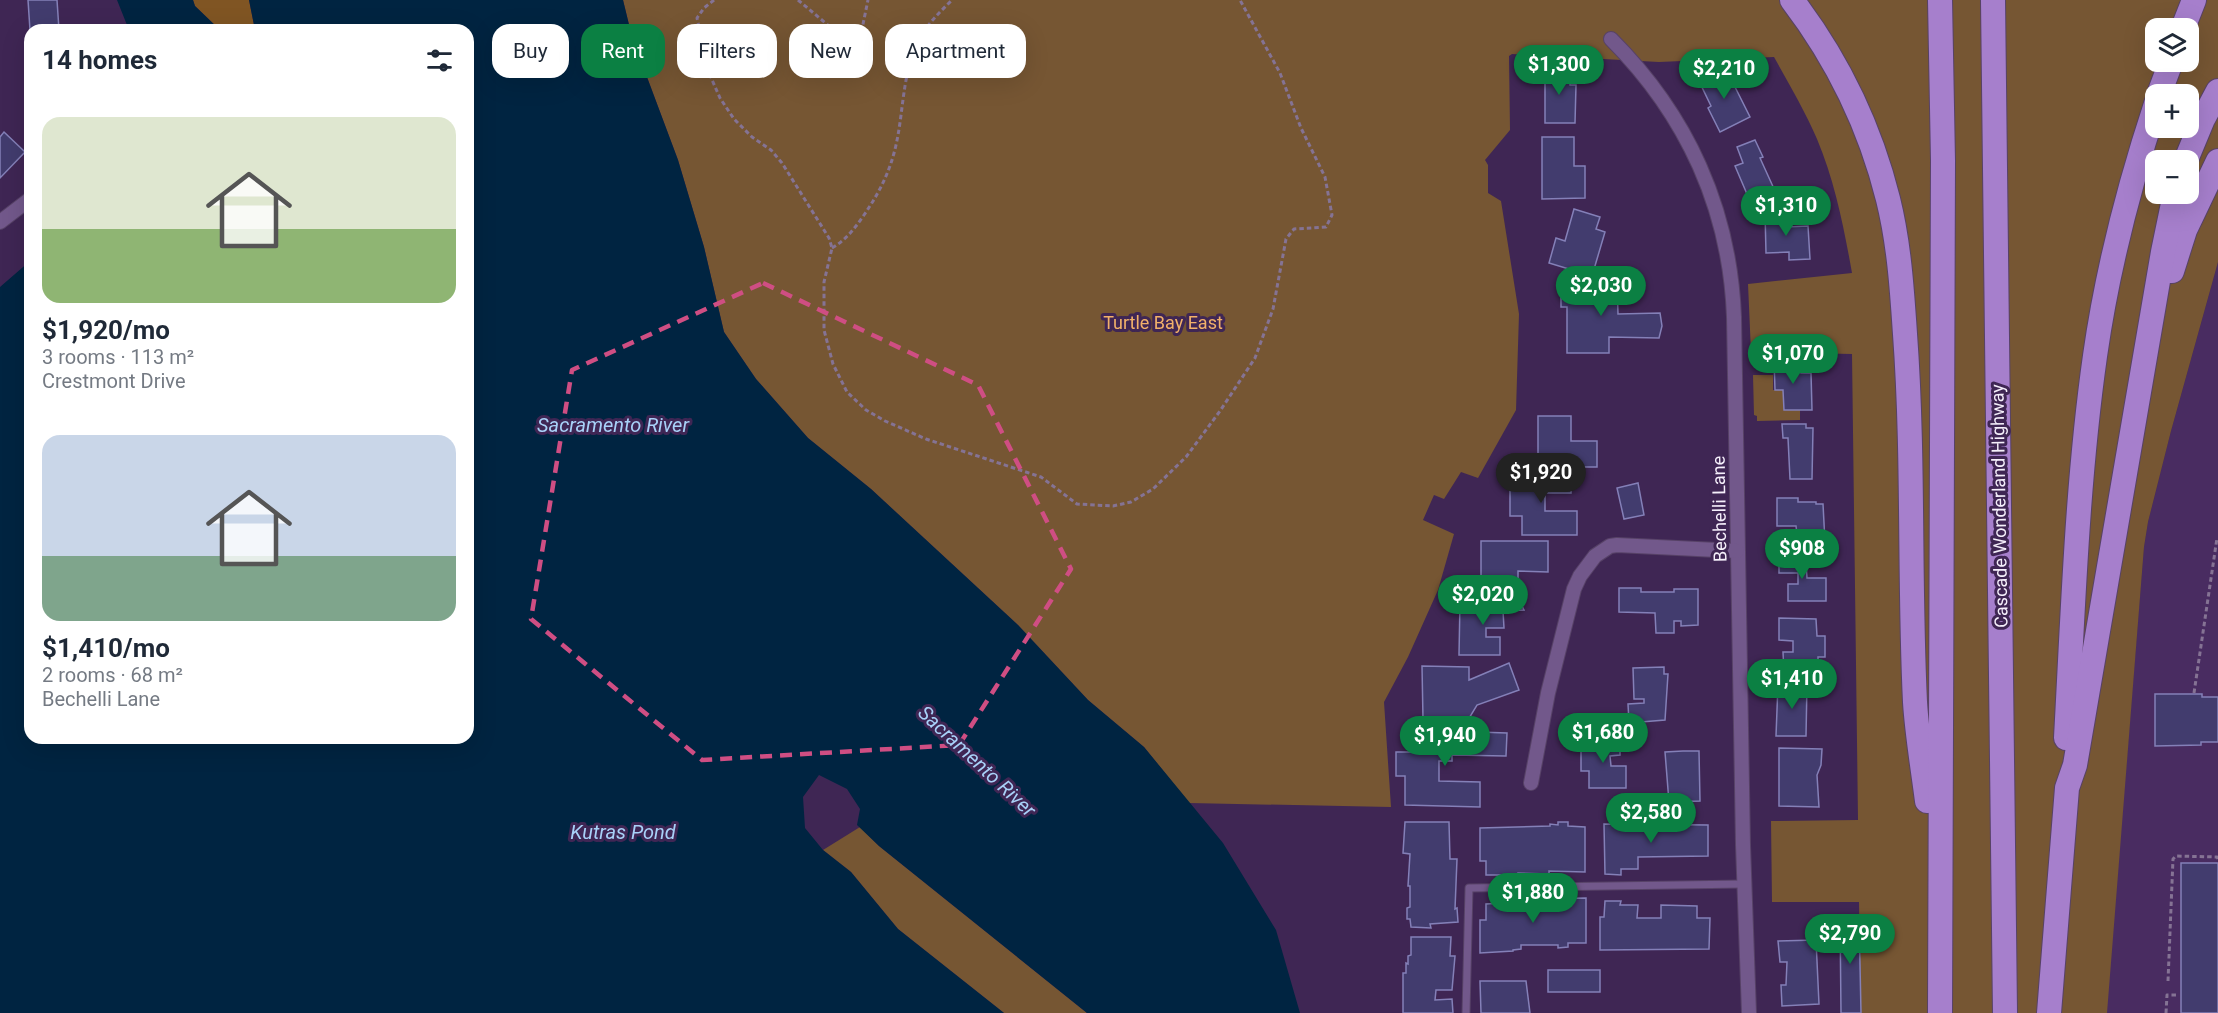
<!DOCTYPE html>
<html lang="en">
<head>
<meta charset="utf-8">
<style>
  body { margin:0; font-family:Roboto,sans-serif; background:#f2f2f3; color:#1f2937; height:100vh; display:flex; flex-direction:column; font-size:22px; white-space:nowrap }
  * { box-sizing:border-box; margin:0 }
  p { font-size:20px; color:#747a83 }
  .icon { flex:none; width:33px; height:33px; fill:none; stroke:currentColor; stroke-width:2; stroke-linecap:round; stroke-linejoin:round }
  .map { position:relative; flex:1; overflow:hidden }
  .details { position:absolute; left:24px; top:24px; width:450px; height:720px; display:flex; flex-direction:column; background:#fff; border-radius:18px; box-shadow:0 6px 24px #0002 }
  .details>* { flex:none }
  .guide { position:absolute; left:492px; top:24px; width:570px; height:54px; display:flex; gap:12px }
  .tools { position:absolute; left:2145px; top:18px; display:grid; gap:12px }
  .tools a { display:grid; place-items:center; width:54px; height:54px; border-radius:12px; background:#fff; box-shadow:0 6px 24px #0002; font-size:30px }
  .price { position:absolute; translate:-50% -51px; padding:0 14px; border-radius:21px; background:#0b8043; color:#fff; font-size:20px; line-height:39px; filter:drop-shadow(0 2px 3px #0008) }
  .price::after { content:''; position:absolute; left:50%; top:36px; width:18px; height:14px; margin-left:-9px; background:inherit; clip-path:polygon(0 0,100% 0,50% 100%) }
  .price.on { background:#222; color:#fff }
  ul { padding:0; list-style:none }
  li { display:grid; align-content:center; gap:12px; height:318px; padding:0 18px }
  li span { display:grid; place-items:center; height:186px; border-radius:18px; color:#555 }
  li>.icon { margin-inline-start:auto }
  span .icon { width:108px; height:108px; fill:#fffc; stroke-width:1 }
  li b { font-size:26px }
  h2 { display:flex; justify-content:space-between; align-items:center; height:72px; padding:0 18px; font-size:26px }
  .pill { padding:0 21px; border-radius:18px; background:#fff; box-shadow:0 6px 24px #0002; font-size:21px; line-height:54px }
  .pill.on { background:#0b8043; color:#fff }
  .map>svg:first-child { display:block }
</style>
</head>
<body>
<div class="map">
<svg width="2218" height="1013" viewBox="0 0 2218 1013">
  <rect width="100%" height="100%" fill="#3f2654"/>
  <path fill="#492c61" d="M2218 262V1013H2106L2144 547 2148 522 2171 431Z"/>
  <g fill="#765633" fill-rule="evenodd">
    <path d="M623 0H2218V262L2171 431 2148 522 2144 547 2107 1013H1861L1859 902H1772L1771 821 1858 820 1852 354 1751 352 1748 284 1852 273C1844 228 1835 182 1817 139 1805 111 1789 84 1774 57L1659 62 1512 54 1509 56 1510 130 1485 160 1488 165V193L1501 201 1519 314 1516 410 1478 478 1461 472 1444 499 1434 495 1423 520 1454 534 1438 590 1408 657 1384 702 1391 807 1189 803 1144 747 1088 700 1018 625 871 489 808 438 756 379 724 332 704 247 678 160 632 37ZM2156 28H2188V62H2156ZM2156 94H2188V128H2156ZM2156 160H2188V194H2156Z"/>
    <path d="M1753 375H1773V390H1783L1784 410H1800V420L1757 421V416L1754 415Z"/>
    <path d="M860 827 879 846 1087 1013H1004L898 929 851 872 823 850Z"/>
  </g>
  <path fill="#805523" d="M193 0H249L255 30H220L195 6Z"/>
  <g fill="#002441">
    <path d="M117 0H193L195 6 220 30H129Z"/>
    <path d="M249 0H623L632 37 678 160 704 247 724 332 756 379 808 438 871 489 1018 625 1088 700 1144 747 1223 843 1276 930 1300 1013H1087L879 846 857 825 860 809 847 789 819 775 803 797 805 828 823 850 851 872 898 929 1004 1013H0V287L30 261V738H468V523L474 519 468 495V30H255Z"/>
  </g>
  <g fill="#423c6e" stroke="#8480b8" stroke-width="1.5">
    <path d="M28 0H57L59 30H30Z"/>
    <path d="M1545 67H1570V85H1576L1575 123H1545Z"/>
    <path d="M1725 67 1750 117 1720 132 1708 108 1711 106 1699 81Z"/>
    <path d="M4 132 25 152 0 178V137Z"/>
    <path d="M1542 137H1574V166H1585V198L1542 199Z"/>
    <path d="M1755 140 1763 157 1760 158 1775 191 1750 201 1735 166 1743 163 1737 147Z"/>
    <path d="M1574 209 1600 217 1596 229 1605 232 1592 276 1549 263 1556 238 1565 241Z"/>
    <path d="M1786 211V227L1808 226 1810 259 1789 260V252L1766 253 1765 212Z"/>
    <path d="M1561 279 1617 280 1618 314 1660 313 1662 326 1659 338 1609 337V353H1567V307H1561Z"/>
    <path d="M1801 359V373H1811L1812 410H1784L1783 390H1775L1774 360Z"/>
    <path d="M1538 416H1571V441H1597V467H1538Z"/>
    <path d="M1782 424H1806V428H1813L1812 479H1790L1788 438H1783Z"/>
    <path d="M1510 473 1571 474V493H1545V511H1577V535H1522V516H1510Z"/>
    <path d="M1638 483 1644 515 1624 519 1617 488Z"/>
    <path d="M1777 498H1798V502H1816V504H1823L1825 542H1798L1796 526H1777Z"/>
    <path d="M1481 541H1548V572L1518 571V593H1481Z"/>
    <path d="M1779 553H1800V562L1806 563 1807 578H1826V601H1788V584H1798V573H1779Z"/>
    <path d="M1619 588H1641V592H1674V589H1698V625L1681 626V621H1674V633H1656L1655 613 1619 612Z"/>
    <path d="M1503 598H1518L1524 610 1503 611 1504 628H1486V637H1500V655H1459L1460 602H1503Z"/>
    <path d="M1779 618 1816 619 1817 636H1825V657H1818V672H1784L1783 652H1793V641L1779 640Z"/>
    <path d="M1509 663 1519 690 1477 705 1468 720 1423 719 1422 666 1469 667V680Z"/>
    <path d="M1664 667V674H1668L1665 720 1629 723 1628 704 1644 703V699H1634L1633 668Z"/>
    <path d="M1778 684H1807L1806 736H1776Z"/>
    <path d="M2155 694H2202V697H2218V742H2201V745L2155 746Z"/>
    <path d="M1418 730 1507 733 1506 756 1452 755V761H1439V781L1480 782V807L1405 805V776H1396V752H1418Z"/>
    <path d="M1620 738V755L1610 756 1611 766H1626V788H1589V771H1581V748H1586V740Z"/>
    <path d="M1779 748 1822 749 1821 765 1817 775 1819 807 1779 806Z"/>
    <path d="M1683 751H1699L1700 801 1669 802 1665 752Z"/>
    <path d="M1405 822H1449L1450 859H1457L1455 909 1457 908 1458 922 1430 924 1431 928 1411 927 1410 919H1407V908L1410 907V886H1408L1410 854 1403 853Z"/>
    <path d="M1558 822H1568V826L1585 827V872L1549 871V874L1518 873V875H1486V861H1480V828L1550 826V824L1558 825Z"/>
    <path d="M1604 824 1708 825V856L1638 857V869H1621V875L1605 874Z"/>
    <rect x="2181" y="863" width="37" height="150"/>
    <path d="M1586 898V943H1568V947L1558 948V945H1521V949L1513 950V951L1480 953V920H1486V904L1519 902V899Z"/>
    <path d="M1605 901H1621L1620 905H1638L1637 918H1661V905L1697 906V918H1710L1709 949 1600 950V917H1604Z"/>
    <path d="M1840 916H1859L1861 1013H1841Z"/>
    <path d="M1411 937H1451L1450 956H1455L1452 990H1436L1435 1000 1452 999 1453 1013H1403V973H1406V963L1408 964V956L1411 955Z"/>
    <path d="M1816 940 1819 1004 1782 1006 1781 985H1786L1787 962H1780L1778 941Z"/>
    <rect x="1548" y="970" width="52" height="22"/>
    <path d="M1480 981H1526L1530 1013H1481Z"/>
  </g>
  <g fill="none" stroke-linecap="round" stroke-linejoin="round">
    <g stroke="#574267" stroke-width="9">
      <path id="service" d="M1466 1013 1469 888 1744 884"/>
    </g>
    <g stroke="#574267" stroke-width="16">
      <g id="minor">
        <path d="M1611 39C1687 115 1730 209 1734 317L1743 845 1749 1013"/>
        <path d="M0 222 30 199"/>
        <path d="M1531 783 1548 693 1574 589 1580 576 1595 556 1610 546 1617 545 1737 551"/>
      </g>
    </g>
    <g stroke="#574267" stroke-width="26">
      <g id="motorway">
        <path d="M1792 0C1837 59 1870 127 1888 199 1899 243 1902 289 1905 334 1914 457 1909 580 1915 702 1917 735 1923 769 1927 801"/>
        <path d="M1993 0 2005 1013"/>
        <path d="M2183 28 2194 0"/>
        <path d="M2159 94 2171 62"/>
        <path d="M2186 160 2203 119 2218 91"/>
        <path d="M2172 271 2185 230 2218 161"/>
        <path d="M2066 738C2073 611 2077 483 2095 356 2107 271 2129 186 2156 104"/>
        <path d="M1940 1013 1943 161 1940 0"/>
        <path d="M2049 1013 2067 788 2075 765 2163 252 2175 194"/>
      </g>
    </g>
    <g stroke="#857394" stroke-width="3" stroke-dasharray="4.5 3" stroke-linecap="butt">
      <path d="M714 0 704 8 697 18 709 73 720 98 734 119 752 137 771 150 782 163 829 238 832 248 824 282V330L833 364 847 392 866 410 885 421 926 439 1041 477 1077 504 1113 506 1131 502 1153 489 1186 457 1220 411 1255 358 1273 309 1286 239 1294 229 1326 227 1332 215 1325 177 1301 128 1280 73 1240 0"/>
      <path d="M798 0 835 31 850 36 862 29 868 0"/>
      <path d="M832 248C846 240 855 228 864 215 879 193 890 172 896 145 904 110 902 71 920 38 928 23 940 12 952 0"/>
      <path d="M2194 693 2217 538"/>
      <path d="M2168 981 2173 859 2176 856 2217 857 2218 859"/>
      <path d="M2166 1013 2167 995H2176"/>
    </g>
    <use href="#service" stroke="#72588b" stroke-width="7"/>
    <use href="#minor" stroke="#72588b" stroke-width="14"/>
    <use href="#motorway" stroke="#a67fcc" stroke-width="24"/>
  </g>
  <path fill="none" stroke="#cf4e83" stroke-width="4.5" stroke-dasharray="12 8" stroke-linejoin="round" d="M763 283 978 385 1071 569 959 745 702 760 531 619 572 370Z"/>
  <g text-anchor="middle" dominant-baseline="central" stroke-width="6" stroke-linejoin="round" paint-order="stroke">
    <g font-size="18" fill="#f2b16a" stroke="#3f2654">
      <text x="1163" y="322">Turtle Bay East</text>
    </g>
    <g font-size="18" fill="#f5effb" stroke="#3f2654">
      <text transform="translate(1999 506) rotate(-91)">Cascade Wonderland Highway</text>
      <text transform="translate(1719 509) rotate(-91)">Bechelli Lane</text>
    </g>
    <g font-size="20" font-style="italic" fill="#a8d1f8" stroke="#3f2654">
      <text x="613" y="425">Sacramento River</text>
      <text transform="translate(977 761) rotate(43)">Sacramento River</text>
      <text x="623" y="832">Kutras Pond</text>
    </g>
  </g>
</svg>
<div class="tools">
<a><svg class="icon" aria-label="layers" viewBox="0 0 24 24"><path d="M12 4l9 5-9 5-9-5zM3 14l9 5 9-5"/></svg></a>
<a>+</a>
<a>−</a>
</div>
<b class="price" style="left:1559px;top:96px">$1,300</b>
<b class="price" style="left:1724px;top:100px">$2,210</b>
<b class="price" style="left:1786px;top:237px">$1,310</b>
<b class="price" style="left:1601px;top:317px">$2,030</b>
<b class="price" style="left:1793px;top:385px">$1,070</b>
<b class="price on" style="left:1541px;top:504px">$1,920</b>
<b class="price" style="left:1802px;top:580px">$908</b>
<b class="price" style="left:1483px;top:626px">$2,020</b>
<b class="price" style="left:1792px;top:710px">$1,410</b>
<b class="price" style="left:1603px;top:764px">$1,680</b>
<b class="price" style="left:1445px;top:767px">$1,940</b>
<b class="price" style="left:1651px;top:844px">$2,580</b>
<b class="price" style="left:1533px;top:924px">$1,880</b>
<b class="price" style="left:1850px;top:965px">$2,790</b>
<div class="guide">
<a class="pill">Buy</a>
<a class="pill on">Rent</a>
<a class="pill">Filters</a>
<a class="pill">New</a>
<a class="pill">Apartment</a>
</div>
<section class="details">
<h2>14 homes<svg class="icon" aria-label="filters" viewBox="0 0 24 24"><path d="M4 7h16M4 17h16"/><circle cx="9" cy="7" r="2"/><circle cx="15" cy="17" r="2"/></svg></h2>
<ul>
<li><span style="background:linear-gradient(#dfe7d0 60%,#8fb573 0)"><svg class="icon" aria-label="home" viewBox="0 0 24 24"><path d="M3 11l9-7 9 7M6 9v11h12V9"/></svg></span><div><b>$1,920/mo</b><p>3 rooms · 113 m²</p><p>Crestmont Drive</p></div></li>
<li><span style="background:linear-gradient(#c9d6e8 65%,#7fa58c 0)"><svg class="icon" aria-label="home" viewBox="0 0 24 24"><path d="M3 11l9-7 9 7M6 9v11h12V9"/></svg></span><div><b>$1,410/mo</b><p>2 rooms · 68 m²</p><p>Bechelli Lane</p></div></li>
</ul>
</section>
</div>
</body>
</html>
